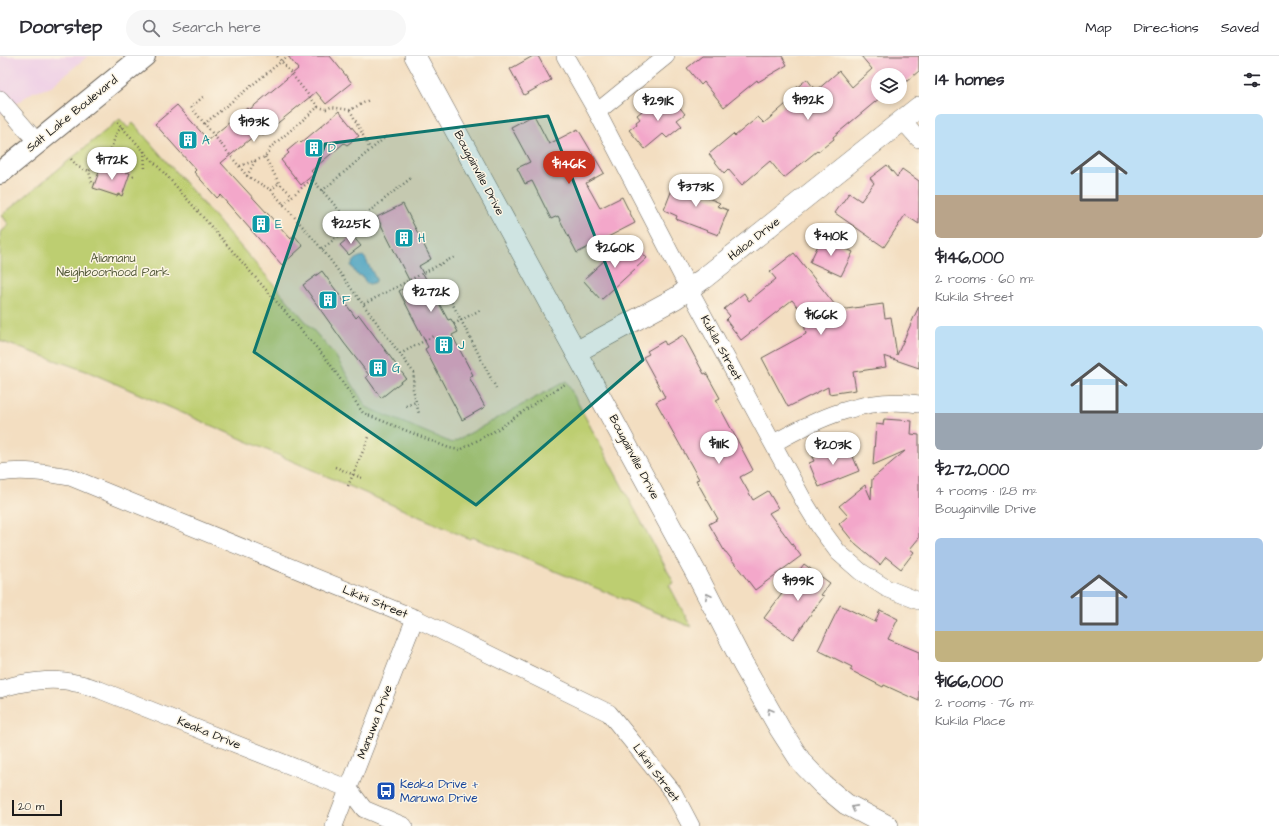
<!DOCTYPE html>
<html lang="en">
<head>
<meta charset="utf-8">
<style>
  body { margin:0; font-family:"Architects Daughter",sans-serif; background:#f7f7f7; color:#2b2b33; height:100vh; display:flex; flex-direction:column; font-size:15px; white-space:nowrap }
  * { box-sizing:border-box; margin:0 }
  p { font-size:13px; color:#7c7c81 }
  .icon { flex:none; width:22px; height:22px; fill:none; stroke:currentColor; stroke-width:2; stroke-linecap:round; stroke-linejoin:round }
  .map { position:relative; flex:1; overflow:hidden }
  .sheet { display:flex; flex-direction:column; background:#fff; width:360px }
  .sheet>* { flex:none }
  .fabs { position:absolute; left:871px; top:12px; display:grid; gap:8px }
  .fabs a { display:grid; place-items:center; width:36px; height:36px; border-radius:50%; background:#fff; box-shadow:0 2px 6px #0003; font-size:20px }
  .scale { position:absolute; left:12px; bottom:10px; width:50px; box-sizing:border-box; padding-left:4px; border:2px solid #1c1c1c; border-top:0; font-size:11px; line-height:14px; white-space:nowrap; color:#1c1c1c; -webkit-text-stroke:3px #fcf5e5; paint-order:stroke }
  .price { position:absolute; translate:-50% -34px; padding:0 9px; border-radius:14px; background:#fff; color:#222; font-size:13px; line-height:26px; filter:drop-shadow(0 1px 2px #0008) }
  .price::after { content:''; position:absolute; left:50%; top:24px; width:12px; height:9px; margin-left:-6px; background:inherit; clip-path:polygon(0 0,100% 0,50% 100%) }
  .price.active { background:#c8321e; color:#fff }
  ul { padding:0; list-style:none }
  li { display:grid; align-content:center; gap:8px; height:212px; padding:0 16px }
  li span { display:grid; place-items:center; height:124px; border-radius:6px; color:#555 }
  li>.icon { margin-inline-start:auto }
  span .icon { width:72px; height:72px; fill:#fffc; stroke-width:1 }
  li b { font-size:17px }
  h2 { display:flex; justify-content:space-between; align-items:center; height:48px; padding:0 16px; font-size:17px }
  header { display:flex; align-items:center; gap:24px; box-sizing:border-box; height:56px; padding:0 20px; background:#fff; border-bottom:1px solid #e1e1e2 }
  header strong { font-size:19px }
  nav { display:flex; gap:22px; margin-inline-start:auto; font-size:14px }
  .search { width:280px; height:36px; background:#f7f7f7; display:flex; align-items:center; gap:10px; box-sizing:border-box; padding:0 14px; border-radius:22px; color:#7c7c81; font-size:15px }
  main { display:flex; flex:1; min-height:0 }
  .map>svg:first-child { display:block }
</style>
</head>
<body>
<header>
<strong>Doorstep</strong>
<div class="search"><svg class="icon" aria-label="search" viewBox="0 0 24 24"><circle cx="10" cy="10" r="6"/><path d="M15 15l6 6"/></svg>Search here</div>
<nav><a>Map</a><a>Directions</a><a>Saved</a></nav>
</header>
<main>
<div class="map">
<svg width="919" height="770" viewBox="0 0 919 770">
  <rect width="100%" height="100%" fill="#fcf5e5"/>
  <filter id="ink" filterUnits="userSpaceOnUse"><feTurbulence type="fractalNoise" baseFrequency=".025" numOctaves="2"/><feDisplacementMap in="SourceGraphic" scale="8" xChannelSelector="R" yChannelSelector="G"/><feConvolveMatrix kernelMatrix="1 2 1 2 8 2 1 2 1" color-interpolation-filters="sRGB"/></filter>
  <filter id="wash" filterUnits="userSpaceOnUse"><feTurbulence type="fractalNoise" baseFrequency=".012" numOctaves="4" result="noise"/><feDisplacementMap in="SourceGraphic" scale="16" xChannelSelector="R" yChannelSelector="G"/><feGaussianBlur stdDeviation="0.9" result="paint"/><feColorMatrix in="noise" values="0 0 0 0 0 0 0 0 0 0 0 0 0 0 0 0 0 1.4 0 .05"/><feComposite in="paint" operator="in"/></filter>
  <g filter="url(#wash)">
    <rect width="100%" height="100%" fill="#f3dec1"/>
    <path fill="#efd0e6" d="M0 0H88L49 32 33 36 0 58Z"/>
    <path fill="#bdce71" stroke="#6c7546" d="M120 63 128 72 133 67 335 299 366 351 452 387 566 325 674 527 669 529 691 571 472 481 470 483 89 316 0 285V177L9 169 2 159Z"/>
    <path fill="#61b1db" stroke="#3e667c" d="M363 200 365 202 376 223 375 226 370 228 366 227 363 221 356 218 351 209 357 202Z"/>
    <g id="blocks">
      <g fill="#f3a7ca">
        <path d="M288 0H330L352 27 326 48 316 36 263 79 260 75 221 107 291 183 294 179 303 190 282 209 220 139 217 142 194 116 196 114 155 68 177 49 208 84 247 52 249 54 298 13Z"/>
        <path d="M533 0H538L551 24 524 39 510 13Z"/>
        <path d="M702 0H782L787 9 758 26 757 24 724 51 704 26 701 29 687 12Z"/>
        <path d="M861 0H919V15L900 31V19H878V41H881L833 81 834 83 818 96 817 95 784 122 770 105 742 129 728 113 724 117 709 98 733 78 735 80 758 61 764 67 793 42 789 38 807 23 816 35 839 15 852 31 872 13Z"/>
        <path d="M669 38 685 58 677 64 682 70 667 82 663 78 645 93 629 74 637 68 636 66 640 63 637 59 651 48 654 51Z"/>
        <path d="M339 55 359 80 347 89 344 87 311 115 314 118 301 129 281 104 289 97 287 95 299 85 301 87Z"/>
        <path d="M534 59 549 88 578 73 604 117 586 127 600 152 622 141 635 167 577 197 558 160 551 163 532 125 525 128 517 112 530 106 511 71Z"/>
        <path d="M102 108 130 117 122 140 118 138 117 140 93 132Z"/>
        <path d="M887 109 897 121 902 113 919 125V168L905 159 884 191 835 157 849 137 861 145 874 127 870 122Z"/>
        <path d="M681 124 704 133 699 138 720 147 717 150 728 154 718 179 676 163 677 160 664 154 673 131 677 133Z"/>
        <path d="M403 148 431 203 419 210 448 264 451 263 458 276 452 279 473 319 469 321 485 351 462 364 425 293 428 291 399 235 411 228 377 161Z"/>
        <path d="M352 179 361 190 349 199 340 189Z"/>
        <path d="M822 181 853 196 841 220 810 206Z"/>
        <path d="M629 182 647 202 601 244 583 224Z"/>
        <path d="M794 197 839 254 883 248 885 262 891 261 897 299 919 250V312L884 300 886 311 853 316 856 334 829 338 828 331 788 351 762 302 806 278 802 256 792 244 741 284 726 264 730 260 724 253 744 237 749 245 776 223 770 216Z"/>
        <path d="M322 215 356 262 359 259 406 322 381 342 366 321 369 319 344 287 303 229Z"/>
        <path d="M683 279 704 318 706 317 720 342 716 344 753 414 740 421 753 444 768 435 778 452 769 457 801 500 755 534 726 496H725L709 468 718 463 696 424 699 423 656 346 665 341 643 301 649 298 647 295 664 285 666 289Z"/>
        <path d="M884 363 912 365 911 378 919 379V482L910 493 914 496 901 513 886 501 880 509 856 489 839 468 848 460 839 450 865 429 871 443 872 423 905 395 873 409 876 368 883 369Z"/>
        <path d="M849 391 859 415 819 431 809 407 814 405 812 401 831 394 832 398Z"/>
        <path d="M804 508 830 527 821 539 824 540 793 583 764 562Z"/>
        <path d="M840 549 875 566 880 554 898 563 888 583 919 596V645L884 629 883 631 850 614 852 611 818 594Z"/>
      </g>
    </g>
  </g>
  <g filter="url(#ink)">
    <use href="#blocks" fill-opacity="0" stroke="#676056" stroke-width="1"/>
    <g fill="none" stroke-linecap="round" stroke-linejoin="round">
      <g stroke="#676056" stroke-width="18">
        <g id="minor">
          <path d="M565 0 597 56 689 233 805 447 821 473 838 496 861 516 886 532 919 545"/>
          <path d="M0 43 37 86"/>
          <path d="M597 56 666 0"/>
          <path d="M903 65 919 83"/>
          <path d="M774 387C818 362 866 340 919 348"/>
          <path d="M0 417C24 413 46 417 70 421L415 562 609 657 673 736 691 770"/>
          <path d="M0 633C22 626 53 621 75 627 83 628 91 631 100 634L349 733 364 753 404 770"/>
          <path d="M334 770 415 562"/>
        </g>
      </g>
      <g stroke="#676056" stroke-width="22">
        <g id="tertiary">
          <path d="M415 0 696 517 743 608 780 673 802 707 823 729 846 748 888 770"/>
          <path d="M576 296 676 242 703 223 919 51"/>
        </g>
      </g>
      <g stroke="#676056" stroke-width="24">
        <path id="secondary" d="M0 117 144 0"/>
      </g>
      <g stroke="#676056" stroke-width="2.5" stroke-dasharray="1 3" stroke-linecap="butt">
        <path d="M203 41 191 51 247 120 271 134 322 193 414 317 413 333 419 358"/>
        <path d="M318 51 326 53 331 51 350 54 369 44"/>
        <path d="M350 54 370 93"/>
        <path d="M117 66 175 129 328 305 363 357 449 392 460 394 498 373 547 339 567 327"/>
        <path d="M204 68 288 0"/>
        <path d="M122 71 117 76 105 109 136 121"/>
        <path d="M144 95 145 113"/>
        <path d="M265 101 279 127 292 139"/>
        <path d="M71 103 78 111 89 115"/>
        <path d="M240 110 265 101 271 91 318 51 277 0"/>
        <path d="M247 120 255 105"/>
        <path d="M95 128 92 127 89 115C93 110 98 107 105 109"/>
        <path d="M271 134 279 127"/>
        <path d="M322 135 388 79"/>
        <path d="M283 148 312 123 352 169"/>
        <path d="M322 193 411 122"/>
        <path d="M448 239 496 332"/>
        <path d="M364 248 454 201"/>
        <path d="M454 268 482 253"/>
        <path d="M400 298 435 279"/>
        <path d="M406 350 416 346"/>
        <path d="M335 411 364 423"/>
        <path d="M348 430 369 381"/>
      </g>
      <use href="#minor" stroke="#fff" stroke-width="17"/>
      <use href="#tertiary" stroke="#fff" stroke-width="21"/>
      <use href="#secondary" stroke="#fff" stroke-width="22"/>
    </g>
    <defs><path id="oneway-chevron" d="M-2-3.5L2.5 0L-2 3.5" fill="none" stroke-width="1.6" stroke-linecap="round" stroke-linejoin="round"/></defs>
    <g stroke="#999">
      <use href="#oneway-chevron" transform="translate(708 540) rotate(-117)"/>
      <use href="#oneway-chevron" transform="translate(770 655) rotate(-120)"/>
      <use href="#oneway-chevron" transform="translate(854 752) rotate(-151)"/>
    </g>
  </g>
  <path fill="#0f766e" fill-opacity="0.2" stroke="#0f766e" stroke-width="3" stroke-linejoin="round" d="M548 60 643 304 476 449 254 296 325 88Z"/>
  <defs>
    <g id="building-square" transform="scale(1)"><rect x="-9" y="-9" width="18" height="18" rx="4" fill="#0f9aa8" stroke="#fcf5e5"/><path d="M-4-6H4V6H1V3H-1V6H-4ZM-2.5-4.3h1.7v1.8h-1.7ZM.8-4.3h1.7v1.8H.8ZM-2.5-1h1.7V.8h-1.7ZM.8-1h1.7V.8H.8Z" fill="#fff"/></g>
    <g id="bus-square" transform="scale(1)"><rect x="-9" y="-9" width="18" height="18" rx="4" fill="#1a4fb4" stroke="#fcf5e5"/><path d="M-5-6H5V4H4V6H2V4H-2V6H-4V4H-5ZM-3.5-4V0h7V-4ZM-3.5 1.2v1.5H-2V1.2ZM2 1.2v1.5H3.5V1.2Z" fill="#fff"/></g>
  </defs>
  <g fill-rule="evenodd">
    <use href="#building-square" x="188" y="84"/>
    <use href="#building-square" x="314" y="92"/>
    <use href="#building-square" x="261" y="168"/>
    <use href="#building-square" x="404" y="182"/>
    <use href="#building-square" x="328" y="244"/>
    <use href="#building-square" x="444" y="289"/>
    <use href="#building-square" x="378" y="312"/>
    <use href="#bus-square" x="386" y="735"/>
  </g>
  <g text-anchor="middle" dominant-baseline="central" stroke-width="3" stroke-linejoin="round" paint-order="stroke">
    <g font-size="12" fill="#1c1c1c" stroke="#fcf5e5">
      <text transform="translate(72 58) rotate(-39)">Salt Lake Boulevard</text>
      <text transform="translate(479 117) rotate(62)">Bougainville Drive</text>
      <text transform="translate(754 183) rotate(-38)">Haloa Drive</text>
      <text transform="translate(721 292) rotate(61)">Kukila Street</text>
      <text transform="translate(634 401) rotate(62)">Bougainville Drive</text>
      <text transform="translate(375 546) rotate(22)">Likini Street</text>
      <text transform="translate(375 666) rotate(-69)">Manuwa Drive</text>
      <text transform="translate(209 677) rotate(22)">Keaka Drive</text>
      <text transform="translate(656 717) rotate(53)">Likini Street</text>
    </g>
    <g font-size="12" fill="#0d838f" stroke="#fcf5e5" text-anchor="start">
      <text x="202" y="84">A</text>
      <text x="328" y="92">D</text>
      <text x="275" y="168">E</text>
      <text x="418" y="182">H</text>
      <text x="342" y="244">F</text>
      <text x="458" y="289">J</text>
      <text x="392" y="312">G</text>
    </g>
    <g font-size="12" fill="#545a3a" stroke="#fcf5e5">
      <text x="113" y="202">Aliamanu<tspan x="113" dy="14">Neighboorhood Park</tspan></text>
    </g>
    <g font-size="12" fill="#164399" stroke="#fcf5e5" text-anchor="start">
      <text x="400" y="728">Keaka Drive +<tspan x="400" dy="14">Manuwa Drive</tspan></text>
    </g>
  </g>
</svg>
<div class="fabs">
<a><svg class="icon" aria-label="layers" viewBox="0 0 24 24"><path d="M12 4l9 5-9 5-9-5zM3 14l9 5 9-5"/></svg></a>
</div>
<div class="scale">20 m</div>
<b class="price" style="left:808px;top:65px">$192K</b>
<b class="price" style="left:658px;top:66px">$291K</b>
<b class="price" style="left:254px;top:87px">$193K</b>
<b class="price" style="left:112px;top:125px">$172K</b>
<b class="price active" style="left:569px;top:129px">$146K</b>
<b class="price" style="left:696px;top:152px">$373K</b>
<b class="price" style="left:351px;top:189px">$225K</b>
<b class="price" style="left:831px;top:201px">$410K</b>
<b class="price" style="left:615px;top:213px">$260K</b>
<b class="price" style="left:431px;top:257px">$272K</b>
<b class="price" style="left:821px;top:280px">$166K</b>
<b class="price" style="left:719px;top:409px">$111K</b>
<b class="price" style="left:833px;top:410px">$203K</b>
<b class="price" style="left:798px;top:546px">$199K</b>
</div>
<section class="sheet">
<h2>14 homes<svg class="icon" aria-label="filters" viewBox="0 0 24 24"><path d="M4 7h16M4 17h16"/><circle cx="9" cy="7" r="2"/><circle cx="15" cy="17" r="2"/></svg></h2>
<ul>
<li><span style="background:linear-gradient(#bfe0f5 65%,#b9a48a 0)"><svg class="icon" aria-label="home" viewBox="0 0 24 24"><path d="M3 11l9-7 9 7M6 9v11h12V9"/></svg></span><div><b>$146,000</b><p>2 rooms · 60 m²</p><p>Kukila Street</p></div></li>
<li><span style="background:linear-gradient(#bfe0f5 70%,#9aa5b1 0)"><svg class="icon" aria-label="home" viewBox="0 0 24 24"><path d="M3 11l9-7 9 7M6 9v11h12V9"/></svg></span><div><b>$272,000</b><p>4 rooms · 128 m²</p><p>Bougainville Drive</p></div></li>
<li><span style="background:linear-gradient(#a9c7e8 75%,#c2b280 0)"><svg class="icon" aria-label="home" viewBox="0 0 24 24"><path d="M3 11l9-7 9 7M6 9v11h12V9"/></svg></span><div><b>$166,000</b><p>2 rooms · 76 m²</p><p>Kukila Place</p></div></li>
</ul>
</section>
</main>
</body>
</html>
